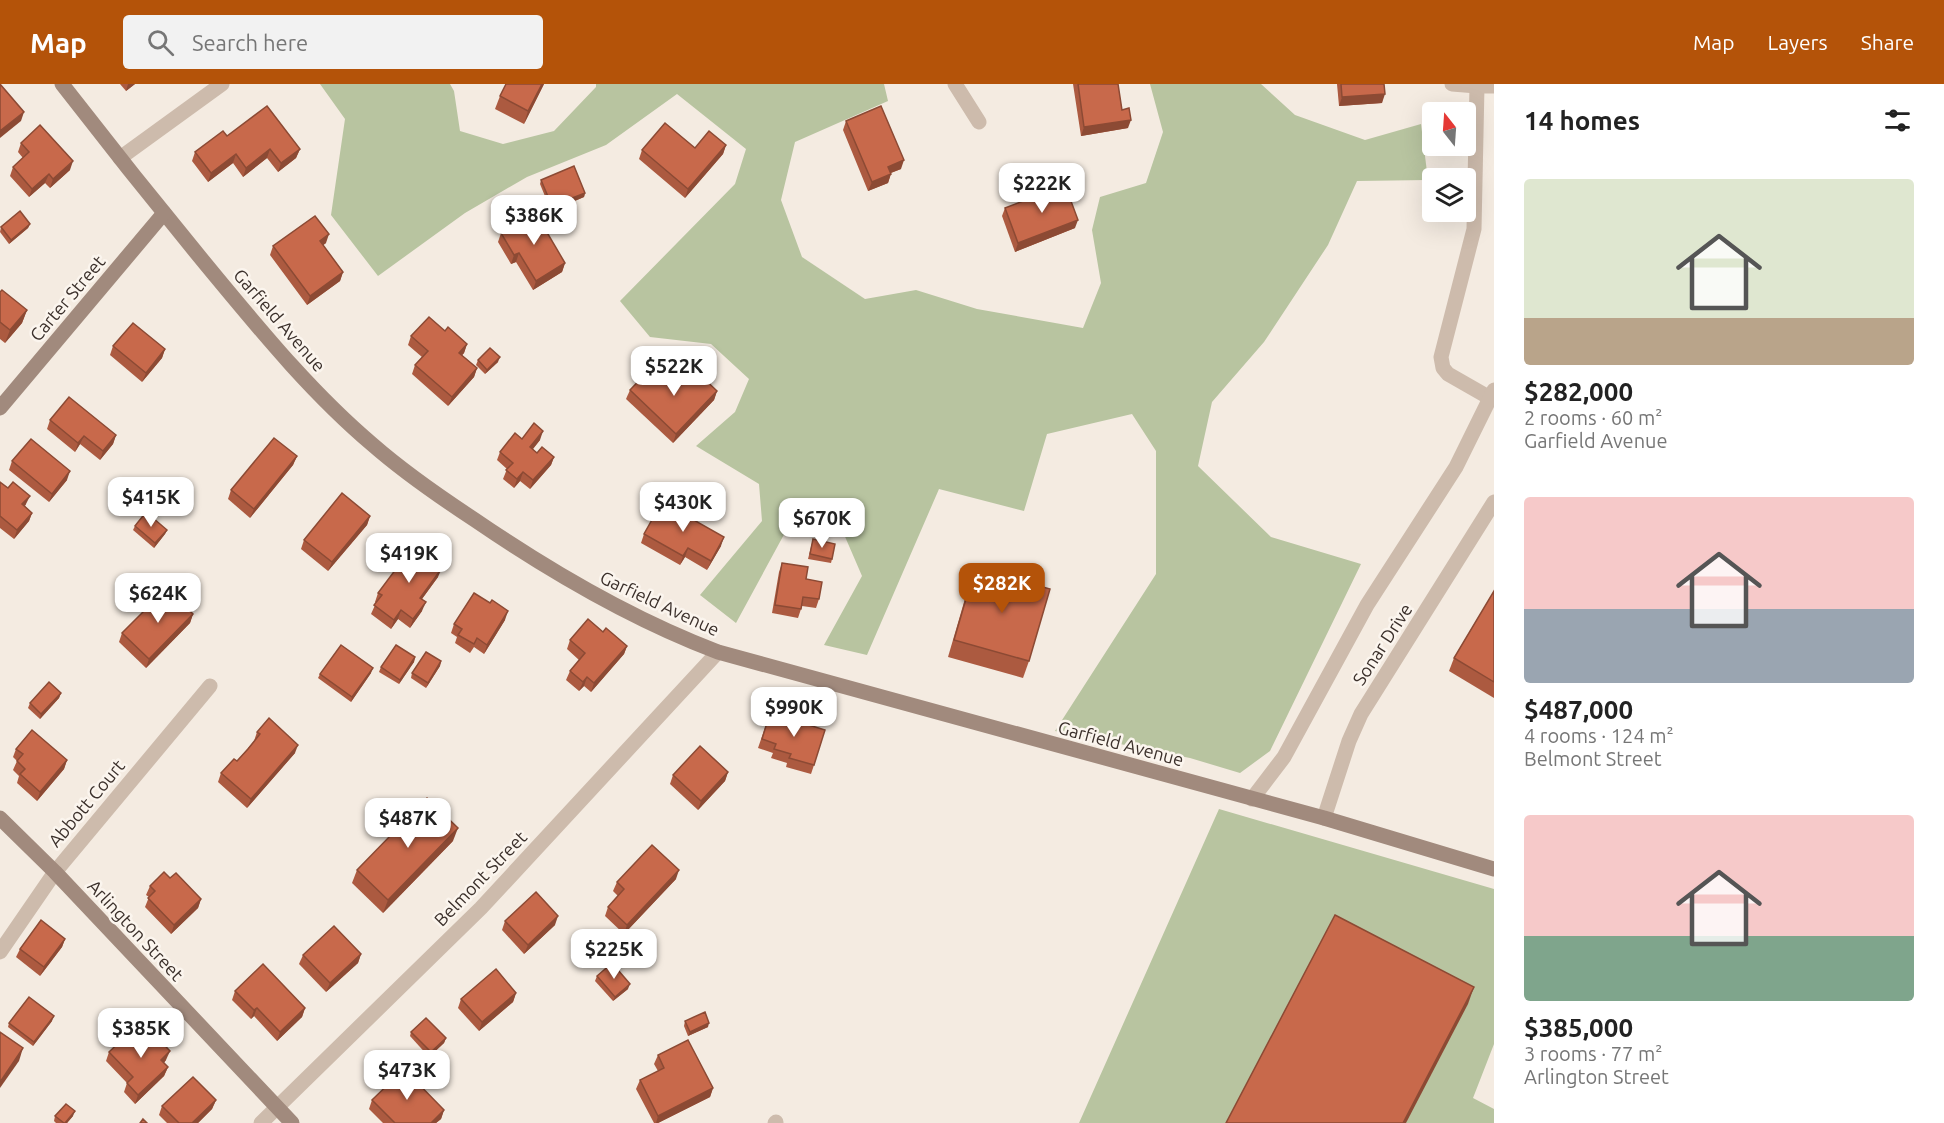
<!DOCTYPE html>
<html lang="en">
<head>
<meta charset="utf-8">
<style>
  body { margin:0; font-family:Ubuntu,sans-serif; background:#f2f2f2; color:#222; height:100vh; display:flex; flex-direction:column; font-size:22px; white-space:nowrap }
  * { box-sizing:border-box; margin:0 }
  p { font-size:20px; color:#767676 }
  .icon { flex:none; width:33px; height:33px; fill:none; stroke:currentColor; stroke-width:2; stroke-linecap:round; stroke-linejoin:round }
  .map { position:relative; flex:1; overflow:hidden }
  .sheet { display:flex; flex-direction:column; background:#fff; width:450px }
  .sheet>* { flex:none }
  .needle { width:39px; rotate:343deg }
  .buttons { position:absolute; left:1422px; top:18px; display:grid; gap:12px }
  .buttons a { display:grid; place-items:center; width:54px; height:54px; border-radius:6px; background:#fff; box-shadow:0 6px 24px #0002; font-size:30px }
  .price { position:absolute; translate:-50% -51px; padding:0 14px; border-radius:12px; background:#fff; color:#222; font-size:20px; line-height:39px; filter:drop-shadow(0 2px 3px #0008) }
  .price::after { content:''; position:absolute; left:50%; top:36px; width:18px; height:14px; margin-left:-9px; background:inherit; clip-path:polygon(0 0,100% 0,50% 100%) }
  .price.current { background:#b45309; color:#fff }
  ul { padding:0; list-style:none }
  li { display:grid; align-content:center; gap:12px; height:318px; padding:0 30px }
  li span { display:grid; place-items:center; height:186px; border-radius:6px; color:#555 }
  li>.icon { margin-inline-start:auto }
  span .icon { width:108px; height:108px; fill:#fffc; stroke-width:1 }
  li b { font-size:26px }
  h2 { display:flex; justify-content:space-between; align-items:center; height:72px; padding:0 30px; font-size:26px }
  header { display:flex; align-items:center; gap:36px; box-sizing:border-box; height:84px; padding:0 30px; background:#b45309; color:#fff }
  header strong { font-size:28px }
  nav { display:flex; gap:33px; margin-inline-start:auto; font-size:21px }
  .search { width:420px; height:54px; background:#f2f2f2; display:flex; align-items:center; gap:15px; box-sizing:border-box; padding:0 21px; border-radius:6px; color:#767676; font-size:22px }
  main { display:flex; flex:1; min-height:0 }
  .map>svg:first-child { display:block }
</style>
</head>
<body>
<header>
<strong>Map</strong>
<div class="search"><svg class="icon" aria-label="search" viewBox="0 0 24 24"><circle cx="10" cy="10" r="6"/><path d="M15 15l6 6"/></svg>Search here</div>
<nav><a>Map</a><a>Layers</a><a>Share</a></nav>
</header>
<main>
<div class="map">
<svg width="1494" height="1039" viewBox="0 0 1494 1039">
  <rect width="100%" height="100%" fill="#f4ebe1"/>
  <g fill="#b8c4a0">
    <path d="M320 0H450L454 7 460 47 503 60 554 47 596 3V0H884L888 17 795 58 781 116 802 173 865 215 916 206 977 225 1083 244 1101 199 1092 146 1100 113 1146 99 1163 48 1150 0H1261L1295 31 1365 56 1421 40 1428 96 1357 97 1328 161 1264 258 1212 318 1198 382 1271 453 1361 480 1270 667 1240 689 1190 674 1055 647 1156 490V367L1132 330 1047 350 1024 427 939 405 867 571 824 561 862 492 843 448 787 445 736 539 700 511 762 437 759 400 696 362 735 328 749 295 711 260 650 253 620 217 735 100 746 65 677 10 606 61 527 93 465 129 378 192 331 131 345 35Z"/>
    <path d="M1219 725 1494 805V960L1473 1014 1494 1025V1039H1079Z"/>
  </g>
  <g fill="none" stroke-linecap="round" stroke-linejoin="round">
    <g stroke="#cdbbac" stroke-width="15">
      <path d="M1452 0 1477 2"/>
      <path d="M1490 314 1448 290 1443 284 1441 273 1474 145 1477 2H1494"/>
      <path d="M1252 715 1284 673 1367 521 1456 383 1494 306"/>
    </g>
    <g stroke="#cdbbac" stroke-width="15">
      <path d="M955 0 979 38"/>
      <path d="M120 74 222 0"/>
      <path d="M1324 734 1349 657 1361 630 1494 418"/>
      <path d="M0 868 55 788 210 602"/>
      <path d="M261 1039 481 824 718 568"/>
      <path d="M775 1039 776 1038"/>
    </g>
    <g stroke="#a18a7d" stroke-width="15">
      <path d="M62 0C113 66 165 131 218 195 266 253 315 312 373 361 405 389 440 413 475 436 551 488 631 535 718 568L1324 734 1494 785"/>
      <path d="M0 324 164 129"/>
      <path d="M0 734 55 788 292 1039"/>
    </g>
  </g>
  <g fill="#ac5a40">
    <path d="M120 0H135L126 7Z"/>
    <path d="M506 0H544L524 40 495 25 500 12Z"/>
    <path d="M1073 0H1118L1122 26 1128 44 1081 52Z"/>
    <path d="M1337 0H1384L1382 19 1339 22Z"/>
    <path d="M846 37 901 85 891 89 888 99 868 107 843 46Z"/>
    <path d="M227 52 300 65 296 74 278 88 267 74 243 93 233 79 208 98 192 77 195 68Z"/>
    <path d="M21 59 70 86 50 104 45 99 29 113 10 92 13 83 23 74 18 68Z"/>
    <path d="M726 61 723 70 685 114 639 75 642 66 695 64Z"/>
    <path d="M541 96 585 109 584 113 551 127 540 100Z"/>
    <path d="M1005 124 1075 144 1015 168 1002 132Z"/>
    <path d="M30 140 28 144 9 160 0 148 1 143Z"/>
    <path d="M501 149 565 179 562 188 533 206 516 178 511 180 498 158Z"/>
    <path d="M326 159 323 161 343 188 340 197 307 221 270 171 273 162Z"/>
    <path d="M0 208 27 226 22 239 5 259 0 255Z"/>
    <path d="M445 247 467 260 464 269 462 271 477 284 474 293 448 322 412 290 415 281 422 273 408 261 411 252Z"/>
    <path d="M113 262 165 265 162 274 142 298 110 271Z"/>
    <path d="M478 276 498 278 485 290 476 281Z"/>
    <path d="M630 306H675L717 307 714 316 673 359 626 315Z"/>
    <path d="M50 336 116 351 113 360 100 376 80 360 75 368 47 345Z"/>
    <path d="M522 355 540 356 533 365 537 369 554 373 551 381 530 405 520 397 514 404 503 395 507 385 497 376 500 368Z"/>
    <path d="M297 372 293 381 250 434 228 415 231 406Z"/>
    <path d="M12 377 67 396 49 418 9 386Z"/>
    <path d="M0 398 26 420 25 422 32 429 29 437 14 455 0 444Z"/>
    <path d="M370 432 367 441 328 487 301 465 304 456Z"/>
    <path d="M135 442 167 446 165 450 154 464 133 446Z"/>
    <path d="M644 450 721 462 707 486 685 473 680 481 641 459Z"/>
    <path d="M813 455 832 475 831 479 808 475Z"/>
    <path d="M432 467 429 475 438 493 422 515V527L410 544 398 535 391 545 371 530 376 519 375 518 378 509Z"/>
    <path d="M782 479 806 495 819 515 816 524 802 522 798 534 772 529 779 488Z"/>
    <path d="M975 484 1029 577 1023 594 948 573 969 501Z"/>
    <path d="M1494 507V614L1449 587 1454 574Z"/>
    <path d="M193 530 190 539 146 584 119 558 122 549Z"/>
    <path d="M505 536 484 570 474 563 470 569 455 559 457 553 451 549 454 540Z"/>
    <path d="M603 548 627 562 624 570 591 608 584 602 579 607 566 596 570 587 579 576 567 565 570 556Z"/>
    <path d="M415 573 414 578 399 600 379 588 381 583Z"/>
    <path d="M441 577 440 582 426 604 411 594 412 589Z"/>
    <path d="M371 589 351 618 318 594 320 590Z"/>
    <path d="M61 609 59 614 40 635 28 624 30 619Z"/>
    <path d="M770 629 814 681 811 690 786 683 787 679 771 674 773 669 758 664Z"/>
    <path d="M257 648 295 669 247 724 218 698 221 689 237 677 254 657Z"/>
    <path d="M16 665 67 676 64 685 37 717 17 699 19 692 13 686 17 677 13 673Z"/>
    <path d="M728 688 725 697 698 726 670 700 673 691Z"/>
    <path d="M453 757 383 829 352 799 357 786Z"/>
    <path d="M170 794 201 815 198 824 171 850 145 823 149 813 146 811 150 802Z"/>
    <path d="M676 795 624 850 605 832 608 823 618 812 613 807 617 798Z"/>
    <path d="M505 837 555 841 524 870 502 846Z"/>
    <path d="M65 855 62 863 40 892 16 873 20 865Z"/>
    <path d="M361 870 358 879 326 908 299 880 303 871Z"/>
    <path d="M597 892 628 905 613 917 595 897Z"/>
    <path d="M235 907 305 924 302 933 277 957 254 932 251 935 232 916Z"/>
    <path d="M516 909 513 918 479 947 458 924 461 915Z"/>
    <path d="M52 937 33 962 8 943 9 939Z"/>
    <path d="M685 937 708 943 688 952 684 942Z"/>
    <path d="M411 948 446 954 444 959 429 973 410 952Z"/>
    <path d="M141 955 166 976 164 979 168 983 164 992 135 1020 124 1008 127 999 106 977 109 968Z"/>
    <path d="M658 971 713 1004 710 1013 658 1039H654L636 1005 640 996 658 987 654 980Z"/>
    <path d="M216 1016 212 1025 198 1039H167L159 1031 162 1022Z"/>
    <path d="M372 1016 444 1026 441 1035 436 1039H383L369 1025Z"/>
    <path d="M55 1032H73L67 1039H56L54 1037Z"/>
  </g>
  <g fill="#8c4a34">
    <path d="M128 0H135L126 7Z"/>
    <path d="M542 0H544L524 40 528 27Z"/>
    <path d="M1385 10 1382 19 1339 22 1342 13Z"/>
    <path d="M24 28 21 37 0 54V47Z"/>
    <path d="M1131 36 1128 44 1081 52 1084 43Z"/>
    <path d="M726 61 723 70 685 114 688 105Z"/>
    <path d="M270 65 267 74 243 93 246 84Z"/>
    <path d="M300 65 296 74 278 88 281 79Z"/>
    <path d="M236 70 233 79 208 98 211 89Z"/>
    <path d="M904 76 901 85 885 91 888 83Z"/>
    <path d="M73 77 70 86 50 104 53 95Z"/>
    <path d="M49 90 45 99 29 113 32 105Z"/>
    <path d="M891 90 888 99 868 107 872 98Z"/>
    <path d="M585 109 584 113 551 127 552 122Z"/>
    <path d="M1078 136 1075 144 1015 168 1018 159Z"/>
    <path d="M30 140 28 144 9 160 11 156Z"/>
    <path d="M329 150 326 159 317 166 320 157Z"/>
    <path d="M519 169 516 178 511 180 514 171Z"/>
    <path d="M565 179 562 188 533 206 536 197Z"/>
    <path d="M343 188 340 197 307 221 310 212Z"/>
    <path d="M27 226 22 239 5 259 10 246Z"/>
    <path d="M467 260 464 269 456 278 459 269Z"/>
    <path d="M165 265 162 274 142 298 146 289Z"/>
    <path d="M500 273 498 278 485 290 487 286Z"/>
    <path d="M477 284 474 293 448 322 452 313Z"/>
    <path d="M717 307 714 316 673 359 676 350Z"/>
    <path d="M543 347 540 356 527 372 530 363Z"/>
    <path d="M116 351 113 360 100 376 103 367Z"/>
    <path d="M84 352 80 360 75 368 78 359Z"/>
    <path d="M297 372 293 381 250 434 254 425Z"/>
    <path d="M554 373 551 381 530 405 533 396Z"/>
    <path d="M70 387 67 396 49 418 52 410Z"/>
    <path d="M523 388 520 397 514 404 517 395Z"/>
    <path d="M30 412 26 420 19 429 22 420Z"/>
    <path d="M32 429 29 437 14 455 17 446Z"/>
    <path d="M370 432 367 441 328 487 332 478Z"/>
    <path d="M167 446 165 450 154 464 155 459Z"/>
    <path d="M724 453 721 462 707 486 711 477Z"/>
    <path d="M688 464 685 473 680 481 683 472Z"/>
    <path d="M442 484 438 493 416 523 420 514Z"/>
    <path d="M426 518 422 527 410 544 413 535Z"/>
    <path d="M401 526 398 535 391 545 394 536Z"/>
    <path d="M508 527 505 536 484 570 487 561Z"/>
    <path d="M193 530 190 539 146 584 149 575Z"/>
    <path d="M627 562 624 570 591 608 594 599Z"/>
    <path d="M415 573 414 578 399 600 400 596Z"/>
    <path d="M441 577 440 582 426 604 428 599Z"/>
    <path d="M373 584 371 589 351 618 352 613Z"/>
    <path d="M587 593 584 602 579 607 583 598Z"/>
    <path d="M61 609 59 614 40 635 41 630Z"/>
    <path d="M298 661 295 669 247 724 251 715Z"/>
    <path d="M67 676 64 685 37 717 40 708Z"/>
    <path d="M728 688 725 697 698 726 701 717Z"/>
    <path d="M458 744 453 757 383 829 388 816Z"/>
    <path d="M679 786 676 795 624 850 627 841Z"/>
    <path d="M201 815 198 824 171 850 174 841Z"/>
    <path d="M558 832 555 841 524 870 528 861Z"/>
    <path d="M65 855 62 863 40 892 44 883Z"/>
    <path d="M361 870 358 879 326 908 330 899Z"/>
    <path d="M630 900 628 905 613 917 615 913Z"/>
    <path d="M1474 903 1468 920 1406 1039H1403Z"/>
    <path d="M516 909 513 918 479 947 482 938Z"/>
    <path d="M257 924 254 932 251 935 254 926Z"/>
    <path d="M305 924 302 933 277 957 280 948Z"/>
    <path d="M54 932 52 937 33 962 34 958Z"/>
    <path d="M709 939 708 943 688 952 690 948Z"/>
    <path d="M446 954 444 959 429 973 431 968Z"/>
    <path d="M23 964 19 977 0 1004V998Z"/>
    <path d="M170 967 166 976 158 985 161 976Z"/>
    <path d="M168 983 164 992 135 1020 138 1011Z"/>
    <path d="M713 1004 710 1013 658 1039H656L658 1032Z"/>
    <path d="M216 1016 212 1025 198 1039H192Z"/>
    <path d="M444 1026 441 1035 436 1039H431Z"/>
    <path d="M75 1027 73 1032 67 1039H65Z"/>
  </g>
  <g fill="#c8694b" stroke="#8c4a34" stroke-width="1.5">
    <path d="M0 0 24 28 0 47Z"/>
    <path d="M506 0H542L528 27 500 12Z"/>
    <path d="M1078 0H1118L1122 26 1129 24 1131 36 1084 43Z"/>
    <path d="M1341 0H1384L1385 10 1342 13Z"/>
    <path d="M267 22 300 65 281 79 270 65 246 84 236 70 211 89 195 68 223 47 227 52Z"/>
    <path d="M881 22 904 76 888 83 891 90 872 98 846 37Z"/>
    <path d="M665 39 695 64 709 47 726 61 688 105 642 66Z"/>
    <path d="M40 41 73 77 53 95 49 90 32 105 13 83 29 68 21 59Z"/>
    <path d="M574 82 585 109 552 122 541 96Z"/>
    <path d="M1065 101 1078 136 1018 159 1005 124Z"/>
    <path d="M20 127 30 140 11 156 1 143Z"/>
    <path d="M535 128 565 179 536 197 519 169 514 171 501 149Z"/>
    <path d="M315 132 329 150 320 157 343 188 310 212 273 162Z"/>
    <path d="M2 206 27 226 10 246 0 238V208Z"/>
    <path d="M429 233 445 247 448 243 467 260 459 269 477 284 452 313 415 281 428 267 411 252Z"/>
    <path d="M133 239 165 265 146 289 113 262Z"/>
    <path d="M490 264 500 273 487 286 478 276Z"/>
    <path d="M652 283 675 306 694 285 717 307 676 350 630 306Z"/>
    <path d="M69 313 116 351 103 367 84 352 78 359 50 336Z"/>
    <path d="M534 339 543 347 530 363 537 369 542 363 554 373 533 396 523 388 517 395 506 386 513 379 500 368 515 349 522 355Z"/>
    <path d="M274 354 297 372 254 425 231 406Z"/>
    <path d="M31 355 70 387 52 410 12 377Z"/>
    <path d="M0 398 8 404 13 398 30 412 22 420 32 429 17 446 0 432Z"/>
    <path d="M342 409 370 432 332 478 304 456Z"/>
    <path d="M662 418 724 453 711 477 688 464 683 472 644 450Z"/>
    <path d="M146 428 167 446 155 459 135 442Z"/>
    <path d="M813 455 835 460 832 475 810 470Z"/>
    <path d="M417 457 432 467 427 474 442 484 420 514 426 518 413 535 401 526 394 536 374 521 382 511 378 509Z"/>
    <path d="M782 479 808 483 806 495 822 498 819 515 803 513 801 525 775 521Z"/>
    <path d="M975 484 1050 505 1029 577 954 556Z"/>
    <path d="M167 504 193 530 149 575 122 549Z"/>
    <path d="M1494 507V598L1454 574Z"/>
    <path d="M474 509 490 519 492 516 508 527 487 561 477 554 474 560 458 551 462 545 454 540Z"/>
    <path d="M588 535 603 548 606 544 627 562 594 599 587 593 583 598 570 587 585 569 570 556Z"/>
    <path d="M341 561 373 584 352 613 320 590Z"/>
    <path d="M396 561 415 573 400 596 381 583Z"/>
    <path d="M426 568 441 577 428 599 412 589Z"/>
    <path d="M49 598 61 609 41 630 30 619Z"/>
    <path d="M770 629 825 646 814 681 789 674 791 670 774 665 776 660 762 655Z"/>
    <path d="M269 634 298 661 251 715 221 689 234 675 237 677 248 665 260 650 257 648Z"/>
    <path d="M32 646 67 676 40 708 20 690 25 685 17 677 23 670 16 665Z"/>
    <path d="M700 662 728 688 701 717 673 691Z"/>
    <path d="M427 714 458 744 388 816 357 786Z"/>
    <path d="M652 761 679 786 627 841 608 823 624 805 617 798Z"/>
    <path d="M164 788 170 794 176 789 201 815 174 841 148 814 155 807 150 802Z"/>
    <path d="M536 808 558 832 528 861 505 837Z"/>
    <path d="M1335 831 1474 903 1403 1039H1226Z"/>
    <path d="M41 836 65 855 44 883 20 865Z"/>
    <path d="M334 842 361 870 330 899 303 871Z"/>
    <path d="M612 879 630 900 615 913 597 892Z"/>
    <path d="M263 880 305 924 280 948 257 924 254 926 235 907Z"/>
    <path d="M496 885 516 909 482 938 461 915Z"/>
    <path d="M29 913 54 932 34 958 9 939Z"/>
    <path d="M705 928 709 939 690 948 685 937Z"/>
    <path d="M426 934 446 954 431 968 411 948Z"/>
    <path d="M132 946 141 955 150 946 170 967 161 976 168 983 138 1011 127 999 133 993 109 968Z"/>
    <path d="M0 948 23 964 0 998Z"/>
    <path d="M688 956 713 1004 658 1032 640 996 664 984 658 971Z"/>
    <path d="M404 985 444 1026 431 1039H395L372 1016Z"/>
    <path d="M193 993 216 1016 192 1039H179L162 1022Z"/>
    <path d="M66 1020 75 1027 65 1039H64L55 1032Z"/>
    <path d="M143 1035 147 1039H140Z"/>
  </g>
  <g text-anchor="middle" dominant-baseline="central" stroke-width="5" stroke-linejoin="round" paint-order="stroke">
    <g font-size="18" fill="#3b302b" stroke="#fbf5ee">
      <text transform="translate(67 214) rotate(-50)">Carter Street</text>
      <text transform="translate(280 236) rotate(49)">Garfield Avenue</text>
      <text transform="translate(660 519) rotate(25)">Garfield Avenue</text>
      <text transform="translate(1382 560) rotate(-57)">Sonar Drive</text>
      <text transform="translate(1121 659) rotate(15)">Garfield Avenue</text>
      <text transform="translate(86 719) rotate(-50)">Abbott Court</text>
      <text transform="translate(480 794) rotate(-46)">Belmont Street</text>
      <text transform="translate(136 846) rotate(47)">Arlington Street</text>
    </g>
  </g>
</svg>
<div class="buttons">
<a><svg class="needle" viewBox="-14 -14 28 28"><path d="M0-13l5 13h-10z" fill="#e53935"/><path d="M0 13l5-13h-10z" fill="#767676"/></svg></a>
<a><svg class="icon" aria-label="layers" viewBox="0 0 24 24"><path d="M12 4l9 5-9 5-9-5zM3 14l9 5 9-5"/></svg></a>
</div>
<b class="price" style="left:1042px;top:130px">$222K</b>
<b class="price" style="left:534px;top:162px">$386K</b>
<b class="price" style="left:674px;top:313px">$522K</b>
<b class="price" style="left:151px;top:444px">$415K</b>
<b class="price" style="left:683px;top:449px">$430K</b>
<b class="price" style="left:822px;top:465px">$670K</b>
<b class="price" style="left:409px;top:500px">$419K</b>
<b class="price current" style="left:1002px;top:530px">$282K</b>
<b class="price" style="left:158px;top:540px">$624K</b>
<b class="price" style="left:794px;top:654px">$990K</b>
<b class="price" style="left:408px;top:765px">$487K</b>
<b class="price" style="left:614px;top:896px">$225K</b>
<b class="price" style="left:141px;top:975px">$385K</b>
<b class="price" style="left:407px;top:1017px">$473K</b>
</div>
<section class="sheet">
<h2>14 homes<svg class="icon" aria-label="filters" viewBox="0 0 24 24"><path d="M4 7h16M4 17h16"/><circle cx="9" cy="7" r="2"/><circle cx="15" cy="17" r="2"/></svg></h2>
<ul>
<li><span style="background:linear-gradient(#dfe7d0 75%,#b9a48a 0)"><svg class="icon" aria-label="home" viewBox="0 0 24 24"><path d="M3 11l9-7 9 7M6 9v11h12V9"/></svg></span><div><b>$282,000</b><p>2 rooms · 60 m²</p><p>Garfield Avenue</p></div></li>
<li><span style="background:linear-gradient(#f6c9c9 60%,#9aa5b1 0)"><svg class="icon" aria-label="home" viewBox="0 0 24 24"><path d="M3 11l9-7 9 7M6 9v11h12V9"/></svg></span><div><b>$487,000</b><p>4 rooms · 124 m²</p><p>Belmont Street</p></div></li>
<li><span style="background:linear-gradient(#f6c9c9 65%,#7fa58c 0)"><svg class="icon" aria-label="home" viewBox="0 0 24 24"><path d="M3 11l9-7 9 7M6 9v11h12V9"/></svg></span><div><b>$385,000</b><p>3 rooms · 77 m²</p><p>Arlington Street</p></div></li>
</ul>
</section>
</main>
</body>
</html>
